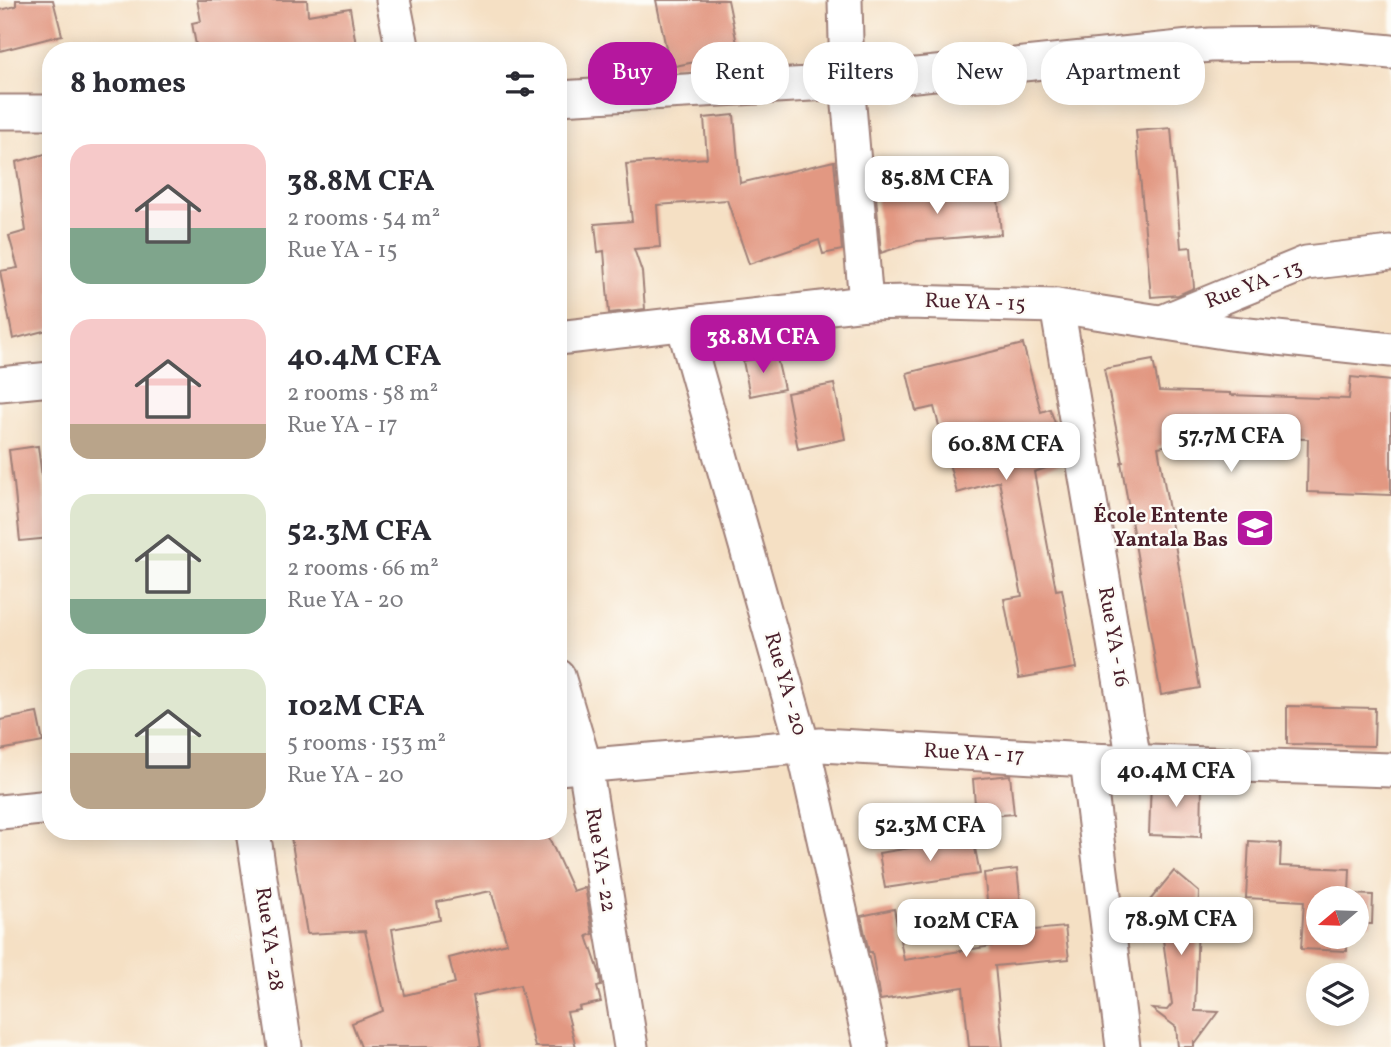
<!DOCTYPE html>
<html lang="en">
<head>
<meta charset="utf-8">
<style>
  body { margin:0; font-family:Vollkorn,serif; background:#f2f2f3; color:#2b2b33; height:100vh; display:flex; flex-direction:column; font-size:26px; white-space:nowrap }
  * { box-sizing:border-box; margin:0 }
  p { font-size:23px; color:#7c7c81 }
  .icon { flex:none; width:38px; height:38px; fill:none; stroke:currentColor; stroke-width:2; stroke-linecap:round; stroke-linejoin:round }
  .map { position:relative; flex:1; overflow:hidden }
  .drawer { position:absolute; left:42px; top:42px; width:525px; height:798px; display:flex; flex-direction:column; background:#fff; border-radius:28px; box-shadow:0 4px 18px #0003 }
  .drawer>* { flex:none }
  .hud { position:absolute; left:588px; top:42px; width:665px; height:63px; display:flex; gap:14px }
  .needle { width:46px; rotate:251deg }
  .tools { position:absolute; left:1306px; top:886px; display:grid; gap:14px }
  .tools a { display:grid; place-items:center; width:63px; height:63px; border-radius:50%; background:#fff; box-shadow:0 4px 18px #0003; font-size:35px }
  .price { position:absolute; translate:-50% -60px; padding:0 16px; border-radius:14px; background:#fff; color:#222; font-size:23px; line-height:46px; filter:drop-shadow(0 2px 4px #0008) }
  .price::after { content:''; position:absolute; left:50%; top:42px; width:21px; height:16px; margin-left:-10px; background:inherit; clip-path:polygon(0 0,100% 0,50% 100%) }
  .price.active { background:#b5179e; color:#fff }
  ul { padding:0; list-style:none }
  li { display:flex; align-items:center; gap:21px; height:175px; padding:0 28px }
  li span { display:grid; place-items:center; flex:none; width:196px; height:140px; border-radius:21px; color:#555 }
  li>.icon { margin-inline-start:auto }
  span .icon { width:84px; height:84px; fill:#fffc; stroke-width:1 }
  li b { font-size:30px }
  h2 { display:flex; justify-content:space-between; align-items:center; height:84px; padding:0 28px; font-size:30px }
  .chip { padding:0 24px; border-radius:28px; background:#fff; box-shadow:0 4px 18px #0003; font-size:24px; line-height:63px }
  .chip.active { background:#b5179e; color:#fff }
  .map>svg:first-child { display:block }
</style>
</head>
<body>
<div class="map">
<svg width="1391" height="1047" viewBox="0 0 1391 1047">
  <rect width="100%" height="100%" fill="#fdfcf7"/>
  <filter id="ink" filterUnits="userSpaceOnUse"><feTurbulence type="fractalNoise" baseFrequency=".0143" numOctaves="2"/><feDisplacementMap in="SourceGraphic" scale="14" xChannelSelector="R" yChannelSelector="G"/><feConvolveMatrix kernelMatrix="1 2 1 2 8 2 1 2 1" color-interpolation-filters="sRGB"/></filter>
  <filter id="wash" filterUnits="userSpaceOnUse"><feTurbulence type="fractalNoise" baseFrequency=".00686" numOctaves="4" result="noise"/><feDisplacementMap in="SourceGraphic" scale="28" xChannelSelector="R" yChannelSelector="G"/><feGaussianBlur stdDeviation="1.57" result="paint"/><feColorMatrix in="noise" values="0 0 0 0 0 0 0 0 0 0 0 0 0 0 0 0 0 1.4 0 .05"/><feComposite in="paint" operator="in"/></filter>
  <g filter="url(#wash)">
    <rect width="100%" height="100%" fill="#f5e0c4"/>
    <g id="blocks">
      <g fill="#e29882" fill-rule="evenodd">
        <path d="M16 0H53L62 35 0 51V10L16 6Z"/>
        <path d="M197 0H307L308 15 350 8 356 45 324 51H197L192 23 201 21Z"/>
        <path d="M656 0H728L739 53 670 67Z"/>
        <path d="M734 115 740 183 834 161 842 250 823 254 819 240 749 264 727 200 657 205 660 247 634 249 642 272 645 309 609 313 604 251 598 252 595 224 632 221 626 164 707 158 704 118Z"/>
        <path d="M1171 128 1181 248 1191 247 1194 288 1178 295 1151 297 1136 131Z"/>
        <path d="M45 154 51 191V329L13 339 0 271 18 268 9 236 26 231 16 162Z"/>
        <path d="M997 187 1001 234 917 241 881 253 876 196Z"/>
        <path d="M1023 344 1041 412 1050 409 1060 437 1064 462 1034 472 1056 590 1062 589 1076 668 1019 678 1004 599 1022 596 999 481 957 493 934 407 916 411 907 373Z"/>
        <path d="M776 354 784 389 750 396 743 361Z"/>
        <path d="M1153 360 1159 391 1230 393V395L1349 399 1351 377 1391 381V495L1307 492 1308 439 1250 437V434L1166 431 1169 445 1158 447 1200 688 1161 695 1121 462H1123L1104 369Z"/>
        <path d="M834 384 845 439 798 449 787 393Z"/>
        <path d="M38 446 50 538 20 541 14 483H13L9 450Z"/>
        <path d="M1287 706 1375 708 1374 746 1287 744Z"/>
        <path d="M37 713 43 742 0 750V720Z"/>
        <path d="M1010 775 1014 814 976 817 973 779Z"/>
        <path d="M1151 781 1202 783 1201 837 1149 835Z"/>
        <path d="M290 831H546L573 891 585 887 593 934 587 936 600 974 601 986 597 987 601 1002 579 1007 580 1010 567 1012 576 1047H535L520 985 473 996 481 1047H361L352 1023 383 1011 365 931 307 934ZM491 891 507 943 449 958 455 983 405 995 399 970 392 929 440 920 437 902Z"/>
        <path d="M973 838 980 874 885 888 879 853Z"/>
        <path d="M1249 841 1281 843 1280 866 1350 869 1349 894 1373 895 1372 924H1356V898H1318V936H1347V951L1301 949 1304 901 1246 898Z"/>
        <path d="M1017 869 1024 931 1065 927 1069 959 995 966 1003 1047H969L963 987 880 1000 872 952H869L861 916 894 909 904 960 992 946 984 873Z"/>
        <path d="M1174 871 1199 892 1195 1011 1219 1012 1196 1043 1194 1041V1047H1178L1176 1027 1152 1009 1167 1010 1172 1004 1160 918 1146 905Z"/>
      </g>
    </g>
  </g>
  <g filter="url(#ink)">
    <use href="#blocks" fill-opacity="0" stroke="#a08078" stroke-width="2"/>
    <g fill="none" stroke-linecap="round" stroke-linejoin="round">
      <g stroke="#a08078" stroke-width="37">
        <g id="minor">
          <path d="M393 0 403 51"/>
          <path d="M845 0 847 82 866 303"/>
          <path d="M558 98 847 82 1210 45 1307 44 1391 52"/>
          <path d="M0 112H51"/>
          <path d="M1057 306 1134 761"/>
          <path d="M1162 322 1306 263 1391 253"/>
          <path d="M683 324 803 746 871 1047"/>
          <path d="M558 338 866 303 908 302 1057 306 1230 333 1391 350"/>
          <path d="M0 384 51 379"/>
          <path d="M558 676 585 766 631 1047"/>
          <path d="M1087 760 1123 1047"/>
          <path d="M558 768 821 745 1087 760 1391 770"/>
          <path d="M0 812 51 807"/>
          <path d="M253 831 285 1047"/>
        </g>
      </g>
      <use href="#minor" stroke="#fff" stroke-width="33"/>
    </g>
  </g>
  <defs>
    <g id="school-square" transform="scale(2.0125)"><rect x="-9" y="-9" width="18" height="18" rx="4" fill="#b5179e" stroke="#fdfcf7"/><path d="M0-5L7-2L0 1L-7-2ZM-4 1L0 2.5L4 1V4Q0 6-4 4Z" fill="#fff"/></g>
  </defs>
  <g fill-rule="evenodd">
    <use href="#school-square" x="1255" y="528"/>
  </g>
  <g text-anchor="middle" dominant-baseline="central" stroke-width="5" stroke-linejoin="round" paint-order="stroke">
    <g font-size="21" fill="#4a1f2b" stroke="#fdfcf7">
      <text transform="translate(1254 285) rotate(-21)">Rue YA - 13</text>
      <text transform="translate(975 303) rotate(2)">Rue YA - 15</text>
      <text transform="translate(1113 637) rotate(80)">Rue YA - 16</text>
      <text transform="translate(785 684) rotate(74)">Rue YA - 20</text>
      <text transform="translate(974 754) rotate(3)">Rue YA - 17</text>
      <text transform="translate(600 860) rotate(81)">Rue YA - 22</text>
      <text transform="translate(269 939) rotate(82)">Rue YA - 28</text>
    </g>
    <g font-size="21" font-weight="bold" fill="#4a1f2b" stroke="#fdfcf7" text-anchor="end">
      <text x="1228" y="516">École Entente<tspan x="1228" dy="24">Yantala Bas</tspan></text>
    </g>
  </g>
</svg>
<div class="tools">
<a><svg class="needle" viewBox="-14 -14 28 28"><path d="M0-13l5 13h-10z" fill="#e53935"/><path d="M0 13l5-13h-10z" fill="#7c7c81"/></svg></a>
<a><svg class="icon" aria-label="layers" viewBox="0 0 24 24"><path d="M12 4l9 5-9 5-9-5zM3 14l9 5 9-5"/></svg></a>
</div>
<b class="price" style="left:937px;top:216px">85.8M CFA</b>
<b class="price active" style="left:763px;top:375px">38.8M CFA</b>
<b class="price" style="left:1231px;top:474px">57.7M CFA</b>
<b class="price" style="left:1006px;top:482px">60.8M CFA</b>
<b class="price" style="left:1176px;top:809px">40.4M CFA</b>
<b class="price" style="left:930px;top:863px">52.3M CFA</b>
<b class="price" style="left:1181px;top:957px">78.9M CFA</b>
<b class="price" style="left:966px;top:959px">102M CFA</b>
<div class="hud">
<a class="chip active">Buy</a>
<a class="chip">Rent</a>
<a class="chip">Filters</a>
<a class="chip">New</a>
<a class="chip">Apartment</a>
</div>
<section class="drawer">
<h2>8 homes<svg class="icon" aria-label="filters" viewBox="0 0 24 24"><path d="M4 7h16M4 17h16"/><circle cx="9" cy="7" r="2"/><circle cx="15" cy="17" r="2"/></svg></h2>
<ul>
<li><span style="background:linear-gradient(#f6c9c9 60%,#7fa58c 0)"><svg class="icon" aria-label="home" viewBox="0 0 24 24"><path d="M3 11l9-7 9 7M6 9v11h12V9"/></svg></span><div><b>38.8M CFA</b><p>2 rooms · 54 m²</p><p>Rue YA - 15</p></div></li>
<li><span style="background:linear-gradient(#f6c9c9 75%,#b9a48a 0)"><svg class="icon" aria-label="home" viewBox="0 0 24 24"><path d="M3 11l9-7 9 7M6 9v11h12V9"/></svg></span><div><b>40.4M CFA</b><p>2 rooms · 58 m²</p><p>Rue YA - 17</p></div></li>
<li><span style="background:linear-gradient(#dfe7d0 75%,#7fa58c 0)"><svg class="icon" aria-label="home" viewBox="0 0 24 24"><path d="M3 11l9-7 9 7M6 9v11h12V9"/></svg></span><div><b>52.3M CFA</b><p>2 rooms · 66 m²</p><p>Rue YA - 20</p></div></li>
<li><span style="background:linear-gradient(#dfe7d0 60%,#b9a48a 0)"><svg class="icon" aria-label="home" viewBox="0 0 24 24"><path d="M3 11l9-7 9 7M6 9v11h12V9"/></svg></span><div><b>102M CFA</b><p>5 rooms · 153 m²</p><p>Rue YA - 20</p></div></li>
</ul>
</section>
</div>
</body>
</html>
